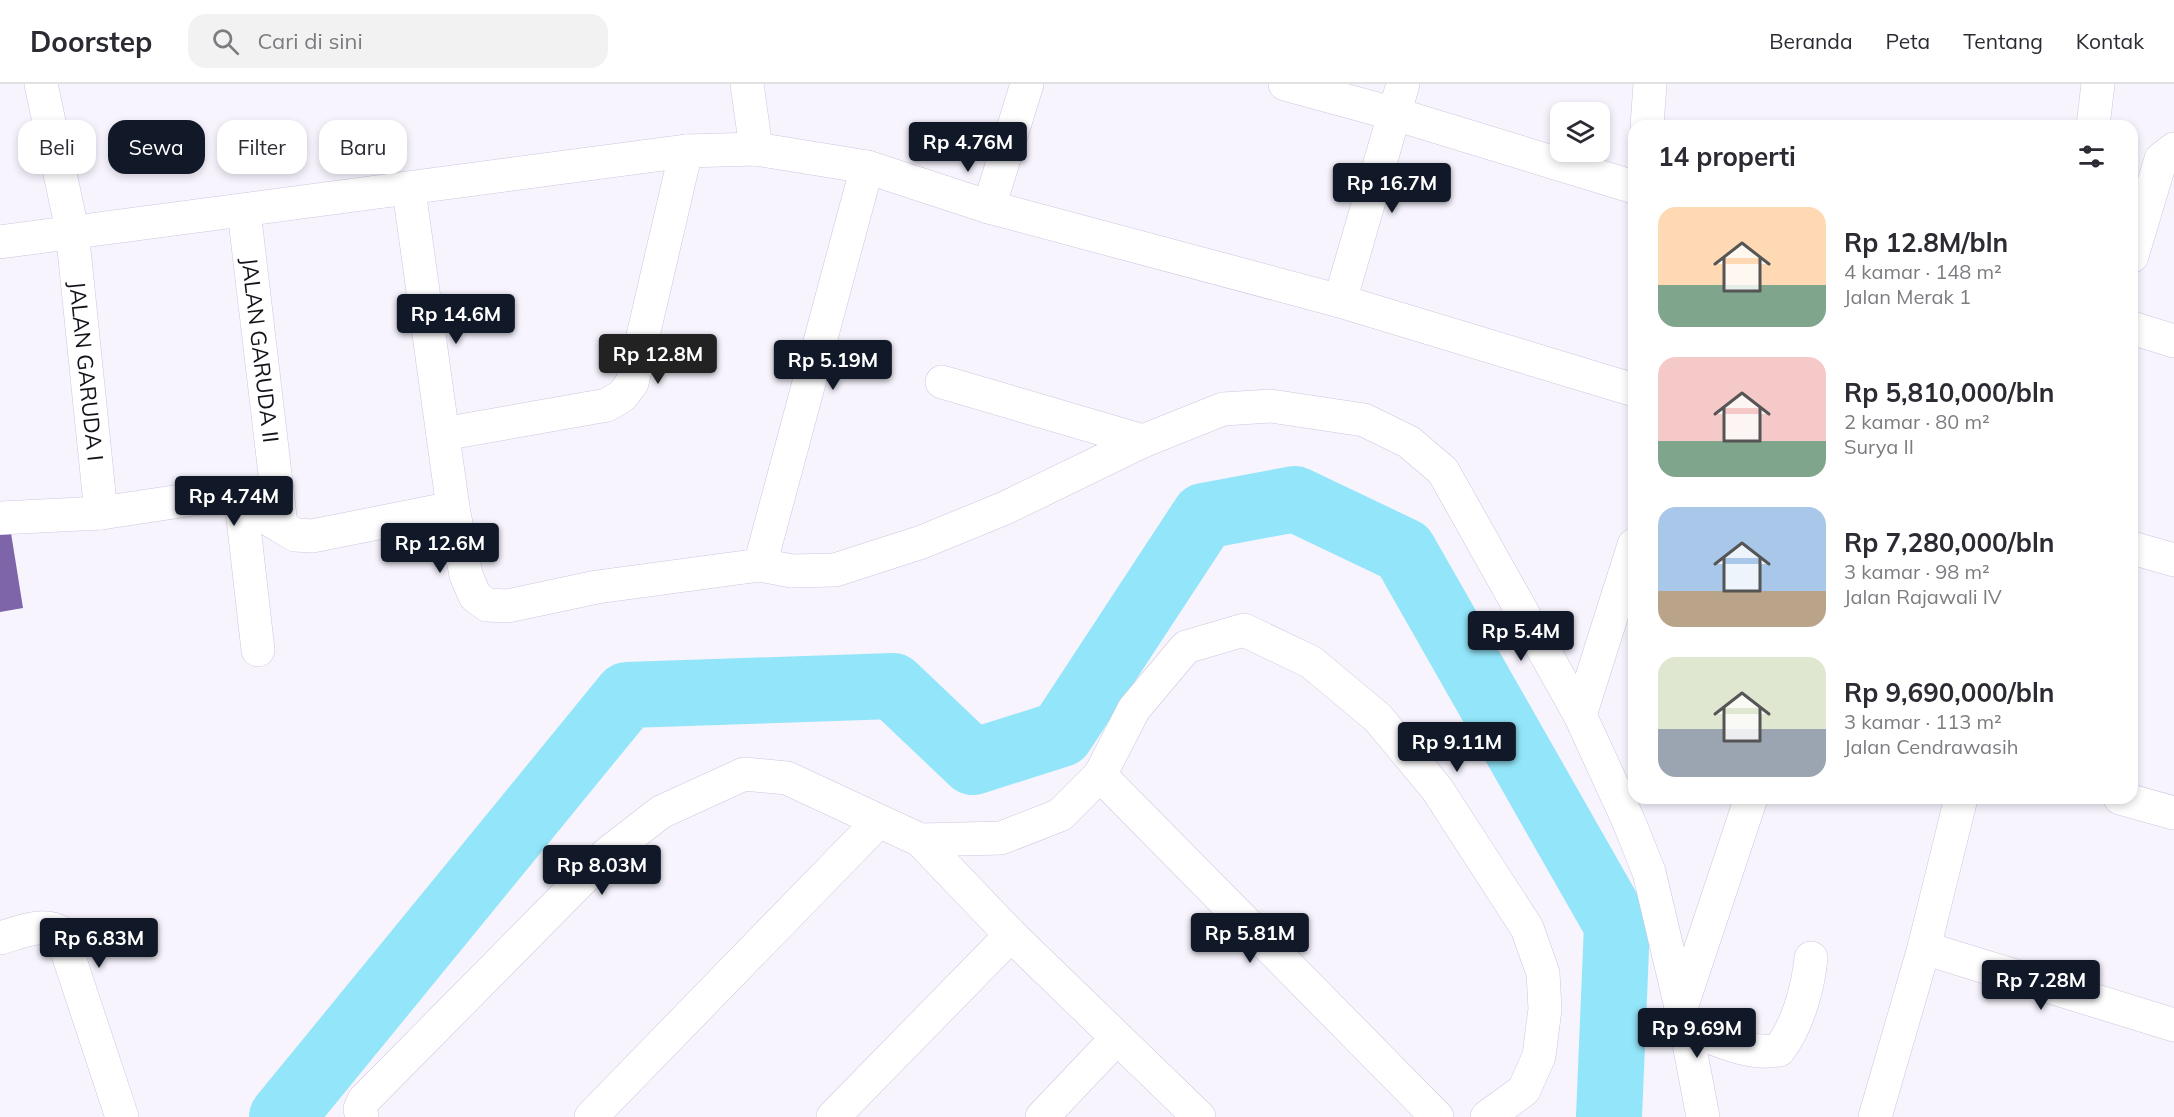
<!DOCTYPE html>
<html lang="id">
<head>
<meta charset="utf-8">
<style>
  body { margin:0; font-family:Mulish,sans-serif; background:#f2f2f3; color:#2b2b33; height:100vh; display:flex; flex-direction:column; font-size:22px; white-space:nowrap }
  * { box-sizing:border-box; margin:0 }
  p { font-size:20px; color:#7c7c81 }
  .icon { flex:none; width:33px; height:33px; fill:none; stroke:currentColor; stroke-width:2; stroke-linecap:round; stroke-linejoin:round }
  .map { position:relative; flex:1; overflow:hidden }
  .panel { position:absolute; left:1628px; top:36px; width:510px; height:684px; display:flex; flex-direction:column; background:#fff; border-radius:18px; box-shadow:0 3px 9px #0003 }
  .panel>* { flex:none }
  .hud { position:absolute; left:18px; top:36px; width:570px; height:54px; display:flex; gap:12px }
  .tools { position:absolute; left:1550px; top:18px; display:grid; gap:12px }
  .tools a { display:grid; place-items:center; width:60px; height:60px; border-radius:12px; background:#fff; box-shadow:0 3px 9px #0003; font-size:30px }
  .price { position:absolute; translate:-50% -51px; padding:0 14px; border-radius:6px; background:#111827; color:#fff; font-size:20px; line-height:39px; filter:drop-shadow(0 2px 3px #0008) }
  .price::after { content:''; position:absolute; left:50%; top:36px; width:18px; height:14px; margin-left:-9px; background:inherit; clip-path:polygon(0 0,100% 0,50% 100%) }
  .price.active { background:#222; color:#fff }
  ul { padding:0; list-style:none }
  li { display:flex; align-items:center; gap:18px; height:150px; padding:0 30px }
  li span { display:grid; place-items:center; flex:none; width:168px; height:120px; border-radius:18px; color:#555 }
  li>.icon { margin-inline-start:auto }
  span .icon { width:72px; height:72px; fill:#fffc; stroke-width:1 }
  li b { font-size:26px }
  h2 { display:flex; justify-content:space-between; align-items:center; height:72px; padding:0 30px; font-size:26px }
  .tag { padding:0 21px; border-radius:18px; background:#fff; box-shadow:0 3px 9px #0003; font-size:21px; line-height:54px }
  .tag.active { background:#111827; color:#fff }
  header { display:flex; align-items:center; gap:36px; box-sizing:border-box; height:84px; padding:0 30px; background:#fff; border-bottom:2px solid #e1e1e2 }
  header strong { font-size:28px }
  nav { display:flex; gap:33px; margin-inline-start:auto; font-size:21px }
  .search { width:420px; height:54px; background:#f2f2f3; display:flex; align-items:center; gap:15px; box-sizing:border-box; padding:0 21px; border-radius:18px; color:#7c7c81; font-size:22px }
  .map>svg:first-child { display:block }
</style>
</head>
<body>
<header>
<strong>Doorstep</strong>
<div class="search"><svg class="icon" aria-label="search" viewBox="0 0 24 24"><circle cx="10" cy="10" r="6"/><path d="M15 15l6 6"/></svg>Cari di sini</div>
<nav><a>Beranda</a><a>Peta</a><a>Tentang</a><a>Kontak</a></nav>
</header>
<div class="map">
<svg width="2174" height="1033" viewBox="0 0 2174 1033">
  <rect width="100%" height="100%" fill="#f7f4fe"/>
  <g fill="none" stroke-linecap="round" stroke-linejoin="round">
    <path stroke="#93e5f9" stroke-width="66" d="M282 1033 627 611 893 602 973 678 1061 650 1204 432 1295 415 1404 467 1617 841 1609 1033"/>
  </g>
  <path fill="#7e65a9" d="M11 449 23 524 0 528V451Z"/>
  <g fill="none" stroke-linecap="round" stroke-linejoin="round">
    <g stroke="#cec6df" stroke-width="34">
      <g id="minor">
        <path id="s1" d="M41 0 72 146 101 429"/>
        <path d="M747 0 756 65"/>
        <path d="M1285 0 1395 30 1634 103"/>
        <path d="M1647 42 1650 0"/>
        <path d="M2093 42 2098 0"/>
        <path d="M409 106 453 424 466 491 475 512 487 521 507 522 597 503 760 481 792 487 835 486 922 458 1005 424 1143 357 1223 325 1271 322 1364 336 1409 358 1443 387 1580 631 1629 738 1649 788 1686 944 1703 1033"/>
        <path d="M989 123 1027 0"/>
        <path id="s2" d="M244 127 281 441"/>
        <path d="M0 158 686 67 756 65 867 83 989 123 1340 217 1634 306"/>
        <path d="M2132 172 2161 75 2174 65"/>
        <path d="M1340 217 1403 0"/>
        <path d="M2132 244 2174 257"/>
        <path d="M942 298 1143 357"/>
        <path d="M443 350 607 321 622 312 632 299 686 67"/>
        <path d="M241 417 258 566"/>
        <path d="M0 434 101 429 227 410 295 451 312 452 453 424"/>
        <path d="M2132 464 2174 476"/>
        <path d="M760 481 867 83"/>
        <path d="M1580 631 1634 461"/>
        <path d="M1100 691 1437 1033"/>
        <path d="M2120 714 2174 729"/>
        <path d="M920 756 1001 754 1060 731 1100 691 1134 625 1186 563 1244 546 1311 578 1378 634 1437 705 1527 844 1543 889 1545 925 1539 972 1524 1006 1487 1033"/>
        <path d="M0 854C18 849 44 837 61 849L122 1033"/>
        <path d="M1924 864 2174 941"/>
        <path d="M1681 924 1751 714"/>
        <path d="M1686 944C1715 954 1747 972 1779 966 1798 941 1808 904 1811 874"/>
        <path d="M362 1033 360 1025 364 1016 608 769 661 728 744 690 787 694 920 756 1011 851 1199 1033"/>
        <path d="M591 1033 878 738"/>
        <path d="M833 1033 1011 851"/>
        <path d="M1042 1033 1117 954"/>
        <path d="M1875 1033 1924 864 1961 714"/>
      </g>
    </g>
    <use href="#minor" stroke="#fff" stroke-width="33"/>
  </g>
  <g text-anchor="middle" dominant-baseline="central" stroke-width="5" stroke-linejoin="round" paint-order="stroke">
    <g font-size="22" fill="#15121a" stroke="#f7f4fe">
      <text stroke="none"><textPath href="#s2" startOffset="140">JALAN GARUDA II</textPath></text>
      <text stroke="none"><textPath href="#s1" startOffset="291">JALAN GARUDA I</textPath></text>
    </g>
  </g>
</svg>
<div class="tools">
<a><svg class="icon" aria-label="layers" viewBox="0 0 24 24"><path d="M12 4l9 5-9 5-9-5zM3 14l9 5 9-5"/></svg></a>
</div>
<b class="price" style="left:968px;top:89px">Rp 4.76M</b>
<b class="price" style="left:1392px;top:130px">Rp 16.7M</b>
<b class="price" style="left:456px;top:261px">Rp 14.6M</b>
<b class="price active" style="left:658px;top:301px">Rp 12.8M</b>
<b class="price" style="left:833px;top:307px">Rp 5.19M</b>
<b class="price" style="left:234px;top:443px">Rp 4.74M</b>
<b class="price" style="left:440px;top:490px">Rp 12.6M</b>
<b class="price" style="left:1521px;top:578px">Rp 5.4M</b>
<b class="price" style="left:1457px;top:689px">Rp 9.11M</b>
<b class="price" style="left:602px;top:812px">Rp 8.03M</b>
<b class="price" style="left:1250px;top:880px">Rp 5.81M</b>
<b class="price" style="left:99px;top:885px">Rp 6.83M</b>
<b class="price" style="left:2041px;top:927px">Rp 7.28M</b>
<b class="price" style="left:1697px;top:975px">Rp 9.69M</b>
<div class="hud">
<a class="tag">Beli</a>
<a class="tag active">Sewa</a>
<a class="tag">Filter</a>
<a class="tag">Baru</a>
</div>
<section class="panel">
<h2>14 properti<svg class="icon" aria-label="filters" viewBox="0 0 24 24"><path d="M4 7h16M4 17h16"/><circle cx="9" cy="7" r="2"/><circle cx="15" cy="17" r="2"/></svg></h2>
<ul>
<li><span style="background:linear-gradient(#ffd9b3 65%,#7fa58c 0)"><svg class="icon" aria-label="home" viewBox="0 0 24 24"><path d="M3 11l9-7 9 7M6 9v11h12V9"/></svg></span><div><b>Rp 12.8M/bln</b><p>4 kamar · 148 m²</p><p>Jalan Merak 1</p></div></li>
<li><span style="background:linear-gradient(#f6c9c9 70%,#7fa58c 0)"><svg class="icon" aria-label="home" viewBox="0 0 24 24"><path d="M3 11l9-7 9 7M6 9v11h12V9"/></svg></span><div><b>Rp 5,810,000/bln</b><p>2 kamar · 80 m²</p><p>Surya II</p></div></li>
<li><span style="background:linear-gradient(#a9c7e8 70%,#b9a48a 0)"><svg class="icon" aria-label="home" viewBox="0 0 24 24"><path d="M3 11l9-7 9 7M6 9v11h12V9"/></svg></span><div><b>Rp 7,280,000/bln</b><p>3 kamar · 98 m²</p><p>Jalan Rajawali IV</p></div></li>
<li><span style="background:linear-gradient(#dfe7d0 60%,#9aa5b1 0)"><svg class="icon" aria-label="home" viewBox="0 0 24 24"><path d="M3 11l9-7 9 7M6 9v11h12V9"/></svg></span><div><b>Rp 9,690,000/bln</b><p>3 kamar · 113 m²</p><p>Jalan Cendrawasih</p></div></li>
</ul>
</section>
</div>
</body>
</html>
